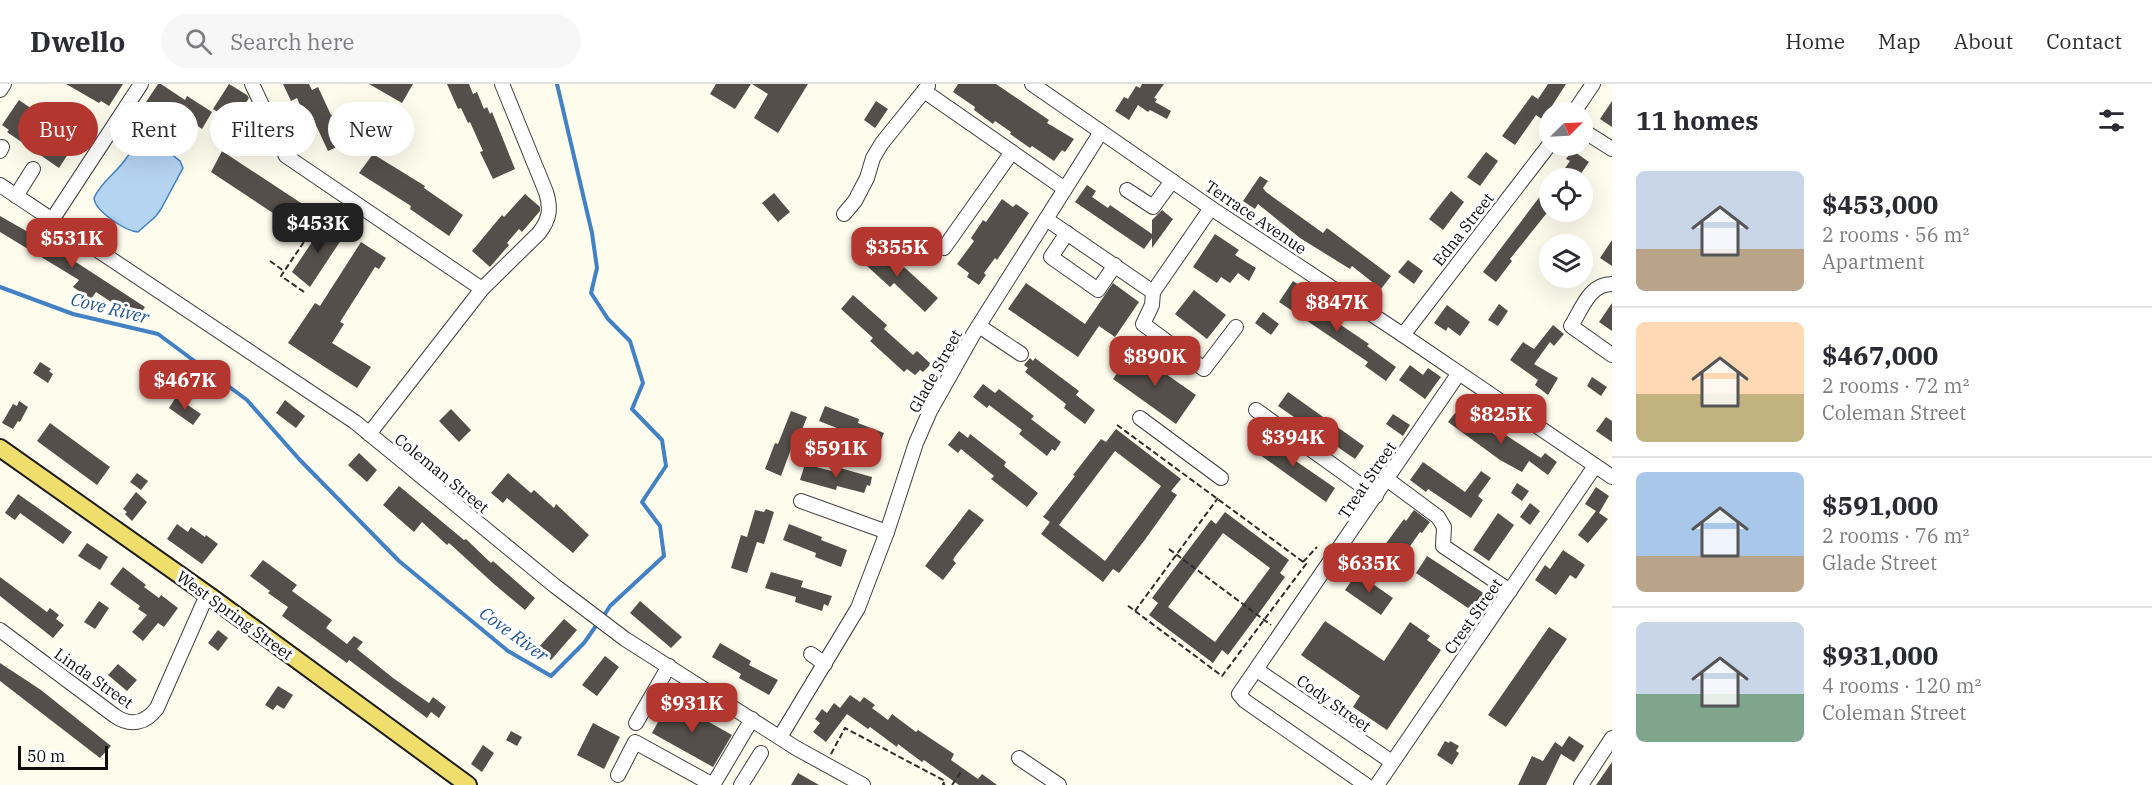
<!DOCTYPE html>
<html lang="en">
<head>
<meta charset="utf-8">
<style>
  body { margin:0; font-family:"IBM Plex Serif",serif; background:#f7f7f7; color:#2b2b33; height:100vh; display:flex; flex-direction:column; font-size:22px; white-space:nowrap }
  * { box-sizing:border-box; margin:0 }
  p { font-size:20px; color:#7c7c81 }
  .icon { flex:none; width:33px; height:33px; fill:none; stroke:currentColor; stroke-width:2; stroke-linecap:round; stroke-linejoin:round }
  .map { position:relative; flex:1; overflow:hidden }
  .side { display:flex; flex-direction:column; background:#fff; width:540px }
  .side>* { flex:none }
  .banner { position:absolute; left:18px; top:18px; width:570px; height:54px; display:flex; gap:12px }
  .needle { width:39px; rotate:66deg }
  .buttons { position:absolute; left:1539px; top:18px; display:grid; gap:12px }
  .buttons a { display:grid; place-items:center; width:54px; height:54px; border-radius:50%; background:#fff; box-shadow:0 6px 24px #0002; font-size:30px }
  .scale { position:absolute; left:18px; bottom:15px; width:90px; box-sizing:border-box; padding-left:6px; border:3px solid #0c0c0c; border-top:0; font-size:16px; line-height:21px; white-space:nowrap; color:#0c0c0c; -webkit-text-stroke:4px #fff; paint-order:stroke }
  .price { position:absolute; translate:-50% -51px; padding:0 14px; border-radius:12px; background:#b3372e; color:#fff; font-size:20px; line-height:39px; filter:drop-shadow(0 2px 3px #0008) }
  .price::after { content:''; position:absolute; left:50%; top:36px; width:18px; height:14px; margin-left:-9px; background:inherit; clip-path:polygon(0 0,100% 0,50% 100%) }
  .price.active { background:#222; color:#fff }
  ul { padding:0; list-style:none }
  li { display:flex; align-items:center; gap:18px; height:150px; padding:0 24px }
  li+li { border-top:2px solid #e1e1e2 }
  li span { display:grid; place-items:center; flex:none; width:168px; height:120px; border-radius:9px; color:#555 }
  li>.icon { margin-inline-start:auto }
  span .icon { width:72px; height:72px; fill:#fffc; stroke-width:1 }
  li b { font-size:26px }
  h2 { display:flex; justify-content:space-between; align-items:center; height:72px; padding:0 24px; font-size:26px }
  .tag { padding:0 21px; border-radius:27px; background:#fff; box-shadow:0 6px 24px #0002; font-size:21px; line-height:54px }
  .tag.active { background:#b3372e; color:#fff }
  header { display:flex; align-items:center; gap:36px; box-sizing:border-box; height:84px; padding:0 30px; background:#fff; border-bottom:2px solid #e1e1e2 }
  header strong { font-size:28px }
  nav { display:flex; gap:33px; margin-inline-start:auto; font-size:21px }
  .search { width:420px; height:54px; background:#f7f7f7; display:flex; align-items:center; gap:15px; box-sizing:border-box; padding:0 21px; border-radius:33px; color:#7c7c81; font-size:22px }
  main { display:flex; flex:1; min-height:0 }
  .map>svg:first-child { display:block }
</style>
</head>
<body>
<header>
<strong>Dwello</strong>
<div class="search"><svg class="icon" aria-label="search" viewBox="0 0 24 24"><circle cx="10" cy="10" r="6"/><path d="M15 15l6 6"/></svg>Search here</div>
<nav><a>Home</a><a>Map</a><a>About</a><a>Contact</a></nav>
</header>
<main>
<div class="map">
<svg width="1612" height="701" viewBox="0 0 1612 701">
  <rect width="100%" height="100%" fill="#fefced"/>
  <path fill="#b5d4f2" stroke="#4181c4" stroke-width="1.5" d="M147 51 180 77 183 84 161 125 156 132 138 148C125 147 95 127 94 114 101 98 115 90 125 76 132 67 136 57 147 51Z"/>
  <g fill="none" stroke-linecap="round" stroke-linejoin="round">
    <g stroke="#4181c4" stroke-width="4">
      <path d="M557 0 592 149 597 184 591 209 608 235 630 257 643 299 632 325 662 356 666 382 642 418 660 442 664 472 610 522 603 533"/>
      <path d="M0 203 73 230 158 250 247 316 299 375 399 477 508 567 551 592 584 559 598 539"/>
    </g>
  </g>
  <g fill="#544f4a" fill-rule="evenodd">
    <path d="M66 0H123L109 22 101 17 99 19Z"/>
    <path d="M158 0H161L185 16 187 12 212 28 202 45 177 28 172 35 146 18Z"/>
    <path d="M229 0 247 11 249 14 233 38 213 25Z"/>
    <path d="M283 0H309L312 6 318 3 331 31 337 28 350 57 328 67 315 39 309 42 297 14 291 17Z"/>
    <path d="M369 0H413L402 19Z"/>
    <path d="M447 0H469L473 10 477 8 484 25 487 23 490 30 492 28 515 85 493 95 480 68 483 67 470 38 468 39 461 24 458 25Z"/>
    <path d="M716 0H751L735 25 710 10Z"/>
    <path d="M752 0H808L778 49 754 34 768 10Z"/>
    <path d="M958 0H996L1049 36 1047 39 1074 55 1065 68 1062 66 1054 77 1032 62 1030 64 1010 50 1011 48 995 37 993 40 974 26 975 23 953 8Z"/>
    <path d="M1142 0H1164L1154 14 1157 15 1155 18 1171 27 1167 35 1150 26 1148 28 1138 21 1129 36 1115 27 1124 13 1128 15 1136 2 1140 4Z"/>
    <path d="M1548 0H1566L1543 36 1536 31 1515 61 1502 52 1532 11 1538 15Z"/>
    <path d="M19 16 42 32 48 38 47 39 69 54 68 57 74 61 59 84 7 48 9 46 2 41Z"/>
    <path d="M876 17 888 25 875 44 864 36Z"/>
    <path d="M1612 17V43L1600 35Z"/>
    <path d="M1572 66 1589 78 1578 94H1558L1570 77 1566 75Z"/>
    <path d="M222 67 301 119 288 139 211 88Z"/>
    <path d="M1486 68 1498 77 1480 102 1467 93Z"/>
    <path d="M373 70 425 102 424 104 463 131 449 152 410 125 411 122 359 89Z"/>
    <path d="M1260 92 1268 97 1263 104 1266 108 1323 149 1327 144 1391 192 1381 205 1352 182 1350 185 1300 154 1258 120 1255 125 1243 117Z"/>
    <path d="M1087 101 1096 107 1092 113 1108 124 1110 121 1152 150V136L1162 126 1173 135 1152 164V154L1144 165 1075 118Z"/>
    <path d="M1451 107 1464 118 1443 146 1429 135Z"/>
    <path d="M1544 107 1550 111V125L1510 175 1512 177 1496 198 1483 188Z"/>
    <path d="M774 109 790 128 778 138 762 119Z"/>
    <path d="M525 110 540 123V127L522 148 519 145 507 159 509 161 490 183 472 167 502 131 504 133Z"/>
    <path d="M1002 115 1013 123 1016 120 1029 129 997 176 995 174 984 189 986 191 979 201 967 193 969 189 957 180 974 157 971 154 983 136 986 138Z"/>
    <path d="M0 132 42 156 145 223 137 235 96 208 91 215 73 203 79 196 0 148Z"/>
    <path d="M326 137 345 150 310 203 292 188Z"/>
    <path d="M1215 150 1239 166 1235 171 1256 184 1249 197 1238 189 1230 199 1221 193 1217 199 1193 183Z"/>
    <path d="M1612 156V182L1600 174Z"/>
    <path d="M361 158 386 174 379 185 375 183 340 238 344 240 332 259 371 283 357 304 288 259 315 219 320 222Z"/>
    <path d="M869 159 900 188 904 183 938 214 925 228 894 199 890 203 856 172Z"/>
    <path d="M1408 176 1423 187 1414 200 1398 188Z"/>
    <path d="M1293 197 1302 203 1296 212 1324 234 1326 231 1369 260 1367 262 1396 283 1386 297 1365 282 1368 278 1279 218Z"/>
    <path d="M1026 199 1085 240 1113 199 1139 218 1115 253 1099 242 1078 273 1008 225Z"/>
    <path d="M1194 206 1226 231 1207 255 1175 230Z"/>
    <path d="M853 211 887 241 884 245 913 271 917 267 931 280 923 288 920 286 915 291 907 285 904 288 870 257 873 254 841 225Z"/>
    <path d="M1612 219V247L1599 238Z"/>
    <path d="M1499 220 1508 227 1498 242 1488 236Z"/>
    <path d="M1447 221 1470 238 1460 252 1448 243 1446 247 1434 239Z"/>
    <path d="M1263 228 1279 240 1271 251 1255 239Z"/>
    <path d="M1553 241 1564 250 1554 262 1550 258 1534 280 1558 294 1548 311 1535 301 1538 296 1510 276 1523 258 1534 265Z"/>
    <path d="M1133 267 1196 311 1176 340 1113 295Z"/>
    <path d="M1030 274 1033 277 1035 274 1079 307 1076 311 1095 326 1085 340 1064 324 1066 320 1025 288 1028 284 1024 281Z"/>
    <path d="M40 278 51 285 49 287 53 290 48 299 33 289Z"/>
    <path d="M1410 281 1423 291 1428 284 1441 293 1425 315 1399 296Z"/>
    <path d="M1592 293 1607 303 1601 312 1587 302Z"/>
    <path d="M983 300 995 309 999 305 1034 332 1031 335 1061 358 1055 367 1052 365 1047 372 1019 350 1022 346 989 321 987 324 973 313Z"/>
    <path d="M1288 308 1364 362 1355 375 1278 322Z"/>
    <path d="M176 313 201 330 193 341 169 324Z"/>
    <path d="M285 316 305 332 296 344 276 329Z"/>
    <path d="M19 317 28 323 20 338 18 337 13 345 2 339 13 320 17 322Z"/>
    <path d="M825 322 859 335 858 339 884 349 877 366 849 355 852 350 819 337Z"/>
    <path d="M451 325 471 346 459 358 439 337Z"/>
    <path d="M791 327 807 333 794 366 791 365 781 392 765 385 775 359 778 360Z"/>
    <path d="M1470 328 1481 336 1479 339 1498 353 1501 348 1541 374 1545 369 1557 378 1548 391 1529 377 1522 388 1500 376 1448 338 1455 329 1464 336Z"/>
    <path d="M1393 330 1410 341 1403 352 1386 340Z"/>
    <path d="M1606 333 1612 337V358L1596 347Z"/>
    <path d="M50 339 110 383 97 401 37 357Z"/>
    <path d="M1116 345 1181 395 1171 407 1177 411 1144 457 1119 489 1113 485 1103 498 1041 450 1050 438 1043 433 1075 392 1073 391 1101 355 1106 358ZM1115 367 1161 402 1105 477 1059 441Z"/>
    <path d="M959 347 968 354 970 350 1006 378 1004 382 1038 409 1027 423 991 395 994 392 961 365 958 369 948 361Z"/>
    <path d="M1258 351 1335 404 1326 418 1249 363Z"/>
    <path d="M359 369 377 386 367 398 348 381Z"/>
    <path d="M1423 378 1465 408 1481 387 1491 394 1478 412 1483 416 1471 434 1428 405 1426 408 1410 396Z"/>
    <path d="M805 380 839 389 840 384 872 393 870 402 867 401 864 409 837 402 836 406 800 396Z"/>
    <path d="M137 389 148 397 141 406 130 398Z"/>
    <path d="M508 389 531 409 534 406 554 424 556 420 589 451 573 469 507 414 503 419 491 409Z"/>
    <path d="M1517 399 1529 407 1522 417 1511 409Z"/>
    <path d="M399 402 464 456 466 455 491 479 493 477 535 514 525 526 494 500 449 459 447 461 422 438 414 448 383 421Z"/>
    <path d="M1596 403 1609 412 1599 429 1608 435 1588 459 1578 451 1596 427 1585 420Z"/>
    <path d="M136 408 147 418 132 437 125 430 127 428 123 425Z"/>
    <path d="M18 410 72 448 63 460 20 429 15 436 5 429Z"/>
    <path d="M1530 419 1540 427 1530 441 1520 433Z"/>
    <path d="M766 425 774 428 764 460 757 458 747 489 731 484 741 451 747 453 755 426 764 428Z"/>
    <path d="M969 425 984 436 956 471 953 476 956 479 943 496 925 482Z"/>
    <path d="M1414 426 1430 438 1422 449 1420 448 1396 482 1379 469 1404 435 1406 437Z"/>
    <path d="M1225 428 1289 476 1280 489 1285 493 1262 525 1228 571 1222 566 1213 579 1149 531 1158 519 1152 514 1211 436 1216 440ZM1223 449 1270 484 1215 558 1168 523Z"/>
    <path d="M1498 429 1514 441 1489 477 1473 466Z"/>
    <path d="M177 440 188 448 191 443 205 453 206 451 218 460 202 480 167 455Z"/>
    <path d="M789 440 822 453 821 456 847 466 841 483 815 473 816 469 783 456Z"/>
    <path d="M87 459 108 473 100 486 78 472Z"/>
    <path d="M1563 466 1585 481 1576 495 1570 491 1556 511 1535 496 1545 481 1550 485Z"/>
    <path d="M1427 472 1485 510 1474 528 1416 489Z"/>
    <path d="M263 476 297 501 292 507 332 536 326 544 347 560 354 552 363 558 357 565 393 594 429 619 433 613 446 623 439 634 431 628 427 634 349 576 347 579 282 532 288 523 268 509 270 507 250 492Z"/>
    <path d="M123 483 146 501 144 503 159 514 161 511 178 524 164 543 158 539 143 557 132 548 147 531 138 525 140 522 110 500Z"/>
    <path d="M771 488 803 497 801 503 832 512 828 522 824 520 822 527 795 518 796 513 765 504Z"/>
    <path d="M1357 489 1393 514 1381 531 1345 506Z"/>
    <path d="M0 493 47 528 50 524 59 531 56 535 64 541 53 554 0 512Z"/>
    <path d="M99 517 109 524 95 545 84 538Z"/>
    <path d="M640 517 682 553 671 564 630 529Z"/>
    <path d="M564 535 577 546 551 576 538 564Z"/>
    <path d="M1325 537 1384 577 1410 538 1430 552 1427 556 1441 566 1387 646 1353 623 1360 612 1301 571Z"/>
    <path d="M1549 543 1567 555 1506 643 1488 631Z"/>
    <path d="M218 546 228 554 218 567 208 559Z"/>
    <path d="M720 559 751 577 749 581 778 596 769 611 739 594 741 590 712 573Z"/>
    <path d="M605 572 619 583 597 612 582 601Z"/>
    <path d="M0 579 41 606 111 662 100 674 0 597Z"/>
    <path d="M118 580 137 596 127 607 108 591Z"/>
    <path d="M278 602 293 611 284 625 277 621 273 626 265 621Z"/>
    <path d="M850 611 860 618 864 613 875 621 872 624 888 636 892 630 916 648 918 646 954 670 951 676 968 688 978 695 982 690 997 701H959L924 676 922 678 898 660 897 663 870 643 868 645 847 630 826 658 813 648 820 639 815 635 822 625 827 629 834 619 840 624Z"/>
    <path d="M670 616 732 651 713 683 652 649Z"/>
    <path d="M593 639 620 653 604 685 577 671Z"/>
    <path d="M511 647 522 653 517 662 506 656Z"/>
    <path d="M1569 652 1584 662 1574 678 1561 670 1546 701H1518L1532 672 1543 677 1555 658 1562 663Z"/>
    <path d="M1445 657 1449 659 1450 657 1459 662 1456 667 1459 669 1452 681 1437 671Z"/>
    <path d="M483 661 494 669 482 688 471 680Z"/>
    <path d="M1612 678V701H1596Z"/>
    <path d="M798 689 819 701H791Z"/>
  </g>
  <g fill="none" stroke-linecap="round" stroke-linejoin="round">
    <g stroke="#3f3f3f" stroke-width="16">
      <g id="minor">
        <path d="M252 0 286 72 482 205 369 350"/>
        <path d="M1032 0 1211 124 1403 251 1612 393"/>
        <path d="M0 6 4 0"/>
        <path d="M924 7 1065 105"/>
        <path d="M1574 28 1593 0"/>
        <path d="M1582 46 1612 65"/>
        <path d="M0 67 2 63"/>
        <path d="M0 101 355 338 555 502 625 555 796 664 863 701"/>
        <path d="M1127 106 1153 123 1172 97"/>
        <path d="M16 112 33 85"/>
        <path d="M1211 124 1153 208 1152 221 1143 240 1204 285 1236 243"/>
        <path d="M844 130 855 117 867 94 873 74 882 59 928 2"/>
        <path d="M1046 135 1153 208"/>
        <path d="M52 136 141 0"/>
        <path d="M1067 149 1051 173 1098 206 1115 181"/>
        <path d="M944 164 1012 68"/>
        <path d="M1612 200C1589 200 1582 225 1571 242L1612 271"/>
        <path d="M482 205 539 149C550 135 551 124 546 108L502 0"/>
        <path d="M979 242 1021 270"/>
        <path d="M1403 251 1550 60"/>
        <path d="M1256 326 1376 412"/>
        <path d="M1140 334 1221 394"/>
        <path d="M1388 396 1438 433 1444 443 1443 462 1510 507"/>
        <path d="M801 417 887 448"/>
        <path d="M0 546 115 632C131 643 146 639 157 624L207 511"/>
        <path d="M811 570 825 580"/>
        <path d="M1257 586 1392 678"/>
        <path d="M636 639 669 582"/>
        <path d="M780 653 858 524 887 448 916 359 930 327 974 249 1101 48"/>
        <path d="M1019 674 1059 701"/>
        <path d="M618 691 635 658 713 701 752 635"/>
        <path d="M741 701 761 669"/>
        <path d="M1366 701 1245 617 1239 610 1459 289"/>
        <path d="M1377 701 1595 382"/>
        <path d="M1581 701 1612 654"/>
      </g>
    </g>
    <g stroke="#1d1d1d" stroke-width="20">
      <path id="major" d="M0 364 211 513 468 701"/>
    </g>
    <g stroke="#2e2e2e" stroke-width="2" stroke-dasharray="6 3" stroke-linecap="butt">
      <path d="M270 177 284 187"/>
      <path d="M304 208 281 192 318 137"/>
      <path d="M1117 341 1306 480 1222 592 1127 521"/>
      <path d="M1169 465 1271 541"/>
      <path d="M1303 478 1317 463"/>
      <path d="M1135 527 1218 414"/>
      <path d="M831 670 845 644 945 697 943 700 945 701"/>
      <path d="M952 701 961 688"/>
    </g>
    <use href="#minor" stroke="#fff" stroke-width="14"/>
    <use href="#major" stroke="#efde6c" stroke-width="16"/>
  </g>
  <g text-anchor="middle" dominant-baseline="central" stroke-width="6" stroke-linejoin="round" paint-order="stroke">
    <g font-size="16" fill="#0c0c0c" stroke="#fff">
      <text transform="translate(1256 133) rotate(34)">Terrace Avenue</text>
      <text transform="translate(1463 145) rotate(-52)">Edna Street</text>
      <text transform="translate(935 287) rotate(-61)">Glade Street</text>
      <text transform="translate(442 389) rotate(39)">Coleman Street</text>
      <text transform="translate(1367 396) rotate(-56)">Treat Street</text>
      <text transform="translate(235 531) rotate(36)">West Spring Street</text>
      <text transform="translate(1473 532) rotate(-55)">Crest Street</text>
      <text transform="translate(94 594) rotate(35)">Linda Street</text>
      <text transform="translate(1334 619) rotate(35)">Cody Street</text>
    </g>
    <g font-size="18" font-style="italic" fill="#1f5495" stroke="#fff">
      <text transform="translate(110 224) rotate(14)">Cove River</text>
      <text transform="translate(514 550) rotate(36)">Cove River</text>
    </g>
  </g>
</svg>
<div class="buttons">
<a><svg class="needle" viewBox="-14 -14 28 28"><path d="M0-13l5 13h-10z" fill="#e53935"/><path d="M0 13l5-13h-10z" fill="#7c7c81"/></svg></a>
<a><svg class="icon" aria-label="locate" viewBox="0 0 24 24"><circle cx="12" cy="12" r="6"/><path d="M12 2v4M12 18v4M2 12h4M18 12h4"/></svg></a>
<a><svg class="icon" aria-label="layers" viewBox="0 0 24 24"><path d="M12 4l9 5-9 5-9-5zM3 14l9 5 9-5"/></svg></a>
</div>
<div class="scale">50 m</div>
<b class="price active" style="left:318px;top:170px">$453K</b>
<b class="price" style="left:72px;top:185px">$531K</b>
<b class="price" style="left:897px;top:194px">$355K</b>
<b class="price" style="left:1337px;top:249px">$847K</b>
<b class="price" style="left:1155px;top:303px">$890K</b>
<b class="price" style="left:185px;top:327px">$467K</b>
<b class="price" style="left:1501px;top:361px">$825K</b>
<b class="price" style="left:1293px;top:384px">$394K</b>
<b class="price" style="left:836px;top:395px">$591K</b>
<b class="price" style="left:1369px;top:510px">$635K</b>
<b class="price" style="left:692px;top:650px">$931K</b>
<div class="banner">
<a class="tag active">Buy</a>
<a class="tag">Rent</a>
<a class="tag">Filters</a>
<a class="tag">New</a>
</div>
</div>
<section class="side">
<h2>11 homes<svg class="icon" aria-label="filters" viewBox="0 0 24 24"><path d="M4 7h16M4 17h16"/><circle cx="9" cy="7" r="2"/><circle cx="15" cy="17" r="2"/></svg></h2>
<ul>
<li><span style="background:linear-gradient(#c9d6e8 65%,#b9a48a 0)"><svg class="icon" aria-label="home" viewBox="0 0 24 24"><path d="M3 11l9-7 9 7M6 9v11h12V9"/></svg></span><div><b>$453,000</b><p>2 rooms · 56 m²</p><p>Apartment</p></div></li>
<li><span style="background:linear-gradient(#ffd9b3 60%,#c2b280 0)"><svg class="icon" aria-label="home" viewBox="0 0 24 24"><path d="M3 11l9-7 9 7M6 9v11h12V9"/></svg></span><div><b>$467,000</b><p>2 rooms · 72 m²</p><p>Coleman Street</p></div></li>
<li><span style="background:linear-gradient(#a9c7e8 70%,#b9a48a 0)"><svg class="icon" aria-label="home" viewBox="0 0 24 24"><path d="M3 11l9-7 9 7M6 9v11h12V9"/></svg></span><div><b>$591,000</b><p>2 rooms · 76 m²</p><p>Glade Street</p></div></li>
<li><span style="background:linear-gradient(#c9d6e8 60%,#7fa58c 0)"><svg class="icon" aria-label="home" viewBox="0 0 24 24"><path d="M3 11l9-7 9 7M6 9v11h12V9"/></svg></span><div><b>$931,000</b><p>4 rooms · 120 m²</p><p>Coleman Street</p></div></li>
</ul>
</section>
</main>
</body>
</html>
